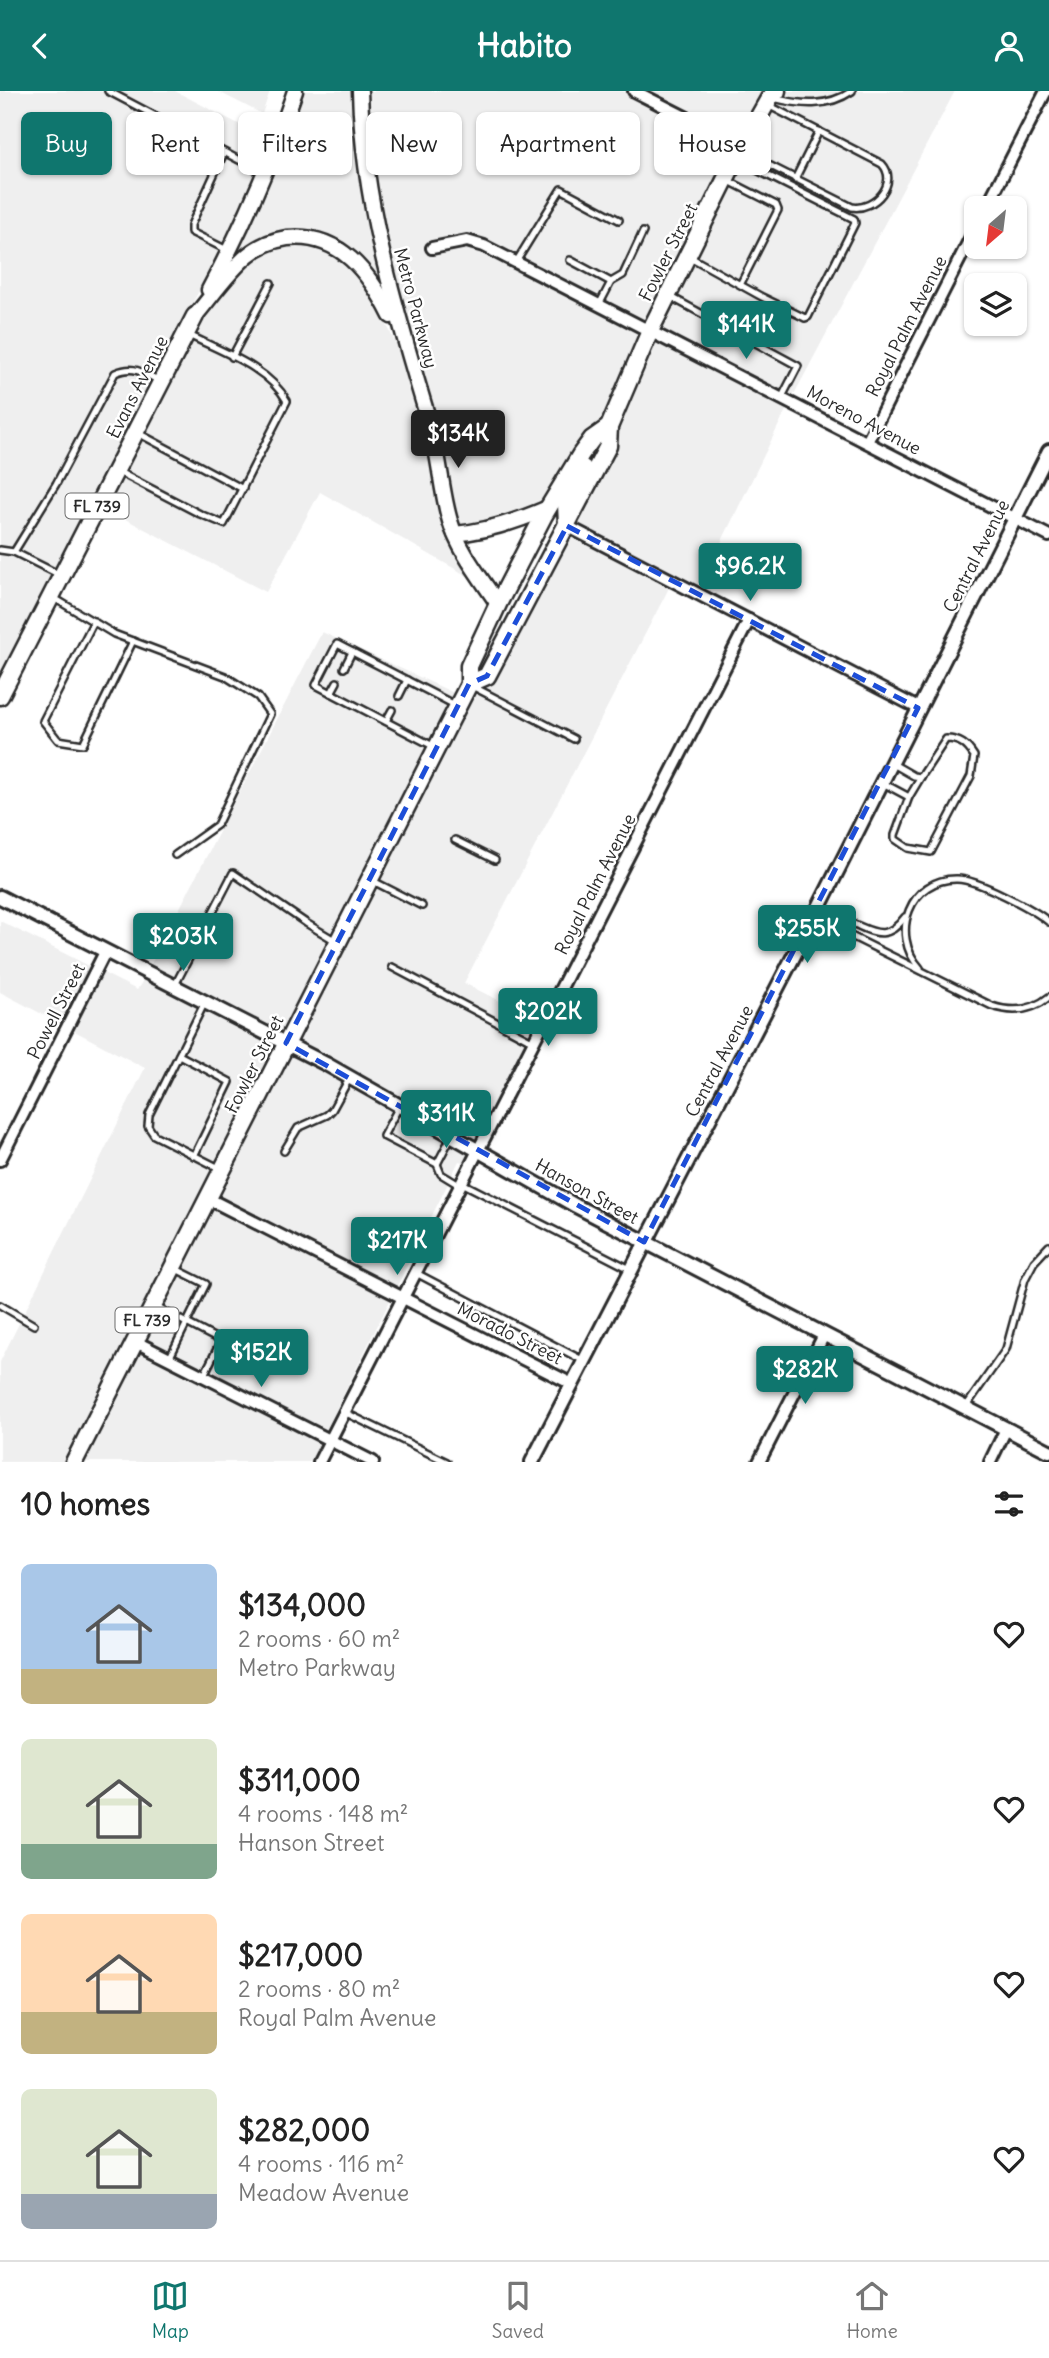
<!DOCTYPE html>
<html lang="en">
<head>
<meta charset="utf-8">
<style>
  body { margin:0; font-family:Delius,sans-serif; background:#f2f2f2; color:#222; height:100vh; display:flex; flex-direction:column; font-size:26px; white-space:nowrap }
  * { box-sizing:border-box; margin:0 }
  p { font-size:23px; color:#767676 }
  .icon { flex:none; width:38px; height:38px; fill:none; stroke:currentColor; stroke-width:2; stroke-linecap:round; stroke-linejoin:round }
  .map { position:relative; height:1371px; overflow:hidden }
  .details { display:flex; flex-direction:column; background:#fff; flex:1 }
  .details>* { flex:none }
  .top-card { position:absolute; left:21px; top:21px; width:1008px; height:63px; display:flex; gap:14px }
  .needle { width:46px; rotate:208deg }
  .buttons { position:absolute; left:964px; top:105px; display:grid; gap:14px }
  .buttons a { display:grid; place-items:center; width:63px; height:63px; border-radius:10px; background:#fff; box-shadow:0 2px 5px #0004; font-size:35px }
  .price { position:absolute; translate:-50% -60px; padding:0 16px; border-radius:7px; background:#0f766e; color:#fff; font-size:23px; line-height:46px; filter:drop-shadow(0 2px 4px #0008) }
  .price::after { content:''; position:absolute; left:50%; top:42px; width:21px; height:16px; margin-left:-10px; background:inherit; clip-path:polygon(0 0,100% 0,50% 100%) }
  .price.current { background:#222; color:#fff }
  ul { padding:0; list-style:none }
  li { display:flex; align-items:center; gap:21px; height:175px; padding:0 21px }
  li span { display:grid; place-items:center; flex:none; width:196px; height:140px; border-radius:10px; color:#555 }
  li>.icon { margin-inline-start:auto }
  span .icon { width:84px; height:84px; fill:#fffc; stroke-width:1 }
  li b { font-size:30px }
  h2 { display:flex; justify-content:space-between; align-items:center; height:84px; padding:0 21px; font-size:30px }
  .chip { padding:0 24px; border-radius:10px; background:#fff; box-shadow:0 2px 5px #0004; font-size:24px; line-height:63px }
  .chip.current { background:#0f766e; color:#fff }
  header { display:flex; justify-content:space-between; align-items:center; height:91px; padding:0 21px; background:#0f766e; color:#fff; font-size:32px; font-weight:700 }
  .tabs { display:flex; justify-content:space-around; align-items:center; height:98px; border-top:2px solid #e0e0e0; background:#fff; font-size:19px; color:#767676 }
  .tabs a { display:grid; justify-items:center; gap:4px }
  .tabs .current { color:#0f766e }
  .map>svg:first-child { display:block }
</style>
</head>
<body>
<header><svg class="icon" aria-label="back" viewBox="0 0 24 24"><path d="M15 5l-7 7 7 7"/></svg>Habito<svg class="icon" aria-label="person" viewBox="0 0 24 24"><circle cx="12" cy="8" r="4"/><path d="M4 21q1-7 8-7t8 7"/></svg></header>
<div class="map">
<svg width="1049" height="1371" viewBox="0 0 1049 1371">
  <rect width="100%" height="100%" fill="#fff"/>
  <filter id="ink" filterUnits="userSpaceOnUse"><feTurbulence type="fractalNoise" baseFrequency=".0143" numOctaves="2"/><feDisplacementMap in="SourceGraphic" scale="14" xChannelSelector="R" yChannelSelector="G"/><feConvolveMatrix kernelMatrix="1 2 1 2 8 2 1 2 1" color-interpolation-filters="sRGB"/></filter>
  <g filter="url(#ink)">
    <g fill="#efefef">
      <path d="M0 0H175L271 50 223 157 185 225 0 590Z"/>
      <path d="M217 0H270L262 23Z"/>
      <path d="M305 0H353L354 42 361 95 373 161 381 191 354 159 340 149 312 139 282 140 267 145 253 151 232 170 282 61 297 16Z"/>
      <path d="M367 0H764L604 329 591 340H587L586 345 570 364 544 411 523 420 479 433 460 435 458 430 439 339 411 248 387 157 368 40Z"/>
      <path d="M787 0H955L790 311 693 509 669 497 464 892 540 930 478 1049 296 949 474 600 494 589 612 362H615L618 351 616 350V340L618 338 617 335 656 243 748 59 774 14Z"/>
      <path d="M295 154 309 155 333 163 355 181 375 210 397 255 425 344 448 450 451 451 471 487 320 401 266 501 104 417 201 229 252 170 271 159Z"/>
      <path d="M322 541 456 603 283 942 150 875Z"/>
      <path d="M0 830 137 899 143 889 276 956 67 1371H0V1271L145 977 0 901Z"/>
      <path d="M289 963 470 1063 465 1072 459 1070 310 1371H83Z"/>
    </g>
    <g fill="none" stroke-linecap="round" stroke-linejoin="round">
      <g stroke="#2b2b2b" stroke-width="10">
        <g id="service">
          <path d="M108 0 262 81"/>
          <path d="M773 7C801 14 827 17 852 0"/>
          <path d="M743 61 852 116C875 120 899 91 882 73L768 14"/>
          <path d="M224 62 191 134V141L227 159"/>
          <path d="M795 88 819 40"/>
          <path d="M729 90 776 114 778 119 741 192"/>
          <path d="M690 166 762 206 805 227 808 226 855 132 854 128 739 70"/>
          <path d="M570 169 611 191"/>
          <path d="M516 171 561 98 619 129"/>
          <path d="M671 206 798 275 782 306"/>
          <path d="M599 214 611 191 623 184 643 141"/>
          <path d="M232 266 271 192"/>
          <path d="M138 342 243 398"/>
          <path d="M119 381 200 423 224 433 287 310C268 276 222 261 189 244"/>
          <path d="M0 459 14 461 58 483"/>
          <path d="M14 461 56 393 115 282C134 274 141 281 158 289"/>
          <path d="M54 507 114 543 225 585 258 606 270 623 217 734 175 764"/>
          <path d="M94 530 43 630 58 649 83 653 133 550"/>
          <path d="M344 577 352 561"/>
          <path d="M472 595 574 648"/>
          <path d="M331 602 337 591"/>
          <path d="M399 605 407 589"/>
          <path d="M386 630 392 619"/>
          <path d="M433 655 316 594 337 553 455 614"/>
          <path d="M881 691 909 706 895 744V748L908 757 931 761 971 685 974 665C967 654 960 648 946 648L921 686 914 685 893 673"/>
          <path d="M909 706 921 686"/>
          <path d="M455 749 495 769"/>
          <path d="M373 790 422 815"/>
          <path d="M817 820 843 841 992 915C1013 922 1032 920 1049 906"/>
          <path d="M832 830C837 830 844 830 849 831 871 839 885 853 905 826"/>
          <path d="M392 876 534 951"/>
          <path d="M920 877C889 843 910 787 957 788 976 788 1034 818 1049 831"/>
          <path d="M174 896 233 782 306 832 336 850"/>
          <path d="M205 911 149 1024 148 1035 154 1044 219 1077"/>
          <path d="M179 964 230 991 194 1065"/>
          <path d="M400 1014 383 1045 437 1073 451 1046"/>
          <path d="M284 1060 298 1037 327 1024 332 1019 350 986"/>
          <path d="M437 1073 441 1083 459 1094"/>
          <path d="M462 1092 630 1178"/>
          <path d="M416 1182 584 1270"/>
          <path d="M0 1214 34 1234"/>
          <path d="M154 1215 221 1250 203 1286"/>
          <path d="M169 1268 206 1193 174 1177"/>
          <path d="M965 1317 1006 1258 1025 1188 1034 1171 1049 1155"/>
          <path d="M344 1321 447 1371"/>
        </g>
      </g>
      <g stroke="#2b2b2b" stroke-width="16">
        <g id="minor">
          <path d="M634 0 742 55"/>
          <path d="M986 117 1046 0"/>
          <path d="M432 157 467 150 484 155 1049 445"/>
          <path d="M867 351 976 136"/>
          <path d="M567 435 918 617"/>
          <path d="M0 1069 105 861"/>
          <path d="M207 1107 572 1293"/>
          <path d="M136 1251 373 1371"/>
          <path d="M319 1371 749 529"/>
          <path d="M759 1371 824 1244"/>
          <path d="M990 1371 1006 1338"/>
        </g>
      </g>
      <g stroke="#2b2b2b" stroke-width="18">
        <g id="tertiary">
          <path d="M0 806 326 973 576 1115 1049 1360"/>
          <path d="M532 1371 817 820 1049 360"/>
        </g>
      </g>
      <g stroke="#2b2b2b" stroke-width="19">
        <g id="secondary">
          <path d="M360 0C363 117 398 226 431 337 440 367 441 400 450 430 459 460 481 487 498 513"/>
          <path d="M209 199C243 135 272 69 295 0"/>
          <path d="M195 225C212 205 228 181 248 164 259 155 274 149 287 147 340 141 370 183 391 225"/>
          <path d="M455 443C488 440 518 430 548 417"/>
        </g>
      </g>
      <g stroke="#2b2b2b" stroke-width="21">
        <g id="primary">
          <path d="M567 434 566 412 583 377"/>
          <path d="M469 593 487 585 608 355 609 336 650 240 740 59 770 6 777 0"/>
          <path d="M0 605 195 225"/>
          <path d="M74 1371 469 593V575L498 513 544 424 581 363 592 348 609 336"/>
        </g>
      </g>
      <use href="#service" stroke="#fff" stroke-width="5"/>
      <use href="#minor" stroke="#fff" stroke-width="10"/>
      <use href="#tertiary" stroke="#fff" stroke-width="12"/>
      <use href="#secondary" stroke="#fff" stroke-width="14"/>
      <use href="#primary" stroke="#fff" stroke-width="16"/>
    </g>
  </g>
  <path fill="none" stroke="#1d4ed8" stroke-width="5" stroke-dasharray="14 9" stroke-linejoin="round" d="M567 435 918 617 644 1151 286 952 469 593 487 585Z"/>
  <g text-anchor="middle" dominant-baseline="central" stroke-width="5" stroke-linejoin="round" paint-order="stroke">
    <g fill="#fff" stroke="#6b6b6b" stroke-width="2">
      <rect x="65.5" y="402.5" width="63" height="25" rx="5"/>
      <rect x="115.5" y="1216.5" width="63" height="25" rx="5"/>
    </g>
    <g font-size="16" font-weight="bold" fill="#2b2b2b">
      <text x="97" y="415">FL 739</text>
      <text x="147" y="1229">FL 739</text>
    </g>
    <g font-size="18" fill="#2b2b2b" stroke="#fff">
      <text transform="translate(668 161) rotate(-63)">Fowler Street</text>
      <text transform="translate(416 217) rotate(75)">Metro Parkway</text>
      <text transform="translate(906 235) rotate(-63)">Royal Palm Avenue</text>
      <text transform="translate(137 296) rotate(-63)">Evans Avenue</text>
      <text transform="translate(864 329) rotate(28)">Moreno Avenue</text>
      <text transform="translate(976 465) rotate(-63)">Central Avenue</text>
      <text transform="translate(595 793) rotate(-63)">Royal Palm Avenue</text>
      <text transform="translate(56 920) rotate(-63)">Powell Street</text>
      <text transform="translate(719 970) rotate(-62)">Central Avenue</text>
      <text transform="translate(254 973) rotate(-63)">Fowler Street</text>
      <text transform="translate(587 1100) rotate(29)">Hanson Street</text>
      <text transform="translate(510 1242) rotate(27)">Morado Street</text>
    </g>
  </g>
</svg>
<div class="buttons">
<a><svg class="needle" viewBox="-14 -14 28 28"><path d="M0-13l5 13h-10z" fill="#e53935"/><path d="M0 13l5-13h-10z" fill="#767676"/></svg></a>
<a><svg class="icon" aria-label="layers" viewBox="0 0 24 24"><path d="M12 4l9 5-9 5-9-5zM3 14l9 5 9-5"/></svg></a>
</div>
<b class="price" style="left:746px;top:270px">$141K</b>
<b class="price current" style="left:458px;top:379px">$134K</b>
<b class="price" style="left:750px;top:512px">$96.2K</b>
<b class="price" style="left:807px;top:874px">$255K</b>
<b class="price" style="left:183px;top:882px">$203K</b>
<b class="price" style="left:548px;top:957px">$202K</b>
<b class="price" style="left:446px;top:1059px">$311K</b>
<b class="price" style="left:397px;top:1186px">$217K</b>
<b class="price" style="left:261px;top:1298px">$152K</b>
<b class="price" style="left:805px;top:1315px">$282K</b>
<div class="top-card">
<a class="chip current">Buy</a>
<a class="chip">Rent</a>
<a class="chip">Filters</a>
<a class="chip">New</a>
<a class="chip">Apartment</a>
<a class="chip">House</a>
</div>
</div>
<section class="details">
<h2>10 homes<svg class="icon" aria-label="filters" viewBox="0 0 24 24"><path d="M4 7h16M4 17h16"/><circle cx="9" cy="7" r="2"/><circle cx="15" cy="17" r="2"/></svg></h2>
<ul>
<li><span style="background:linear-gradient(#a9c7e8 75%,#c2b280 0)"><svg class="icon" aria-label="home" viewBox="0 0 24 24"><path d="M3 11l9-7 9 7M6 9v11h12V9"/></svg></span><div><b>$134,000</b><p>2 rooms · 60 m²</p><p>Metro Parkway</p></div><svg class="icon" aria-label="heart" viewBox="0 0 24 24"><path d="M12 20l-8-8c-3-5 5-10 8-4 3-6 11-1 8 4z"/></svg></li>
<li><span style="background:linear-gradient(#dfe7d0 75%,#7fa58c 0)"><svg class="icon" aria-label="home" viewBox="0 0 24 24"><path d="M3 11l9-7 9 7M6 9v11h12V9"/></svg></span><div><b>$311,000</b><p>4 rooms · 148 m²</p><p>Hanson Street</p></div><svg class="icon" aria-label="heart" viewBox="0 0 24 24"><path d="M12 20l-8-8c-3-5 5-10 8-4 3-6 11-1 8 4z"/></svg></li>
<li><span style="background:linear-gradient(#ffd9b3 70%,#c2b280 0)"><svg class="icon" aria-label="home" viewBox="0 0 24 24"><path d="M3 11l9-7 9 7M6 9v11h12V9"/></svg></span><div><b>$217,000</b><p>2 rooms · 80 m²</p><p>Royal Palm Avenue</p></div><svg class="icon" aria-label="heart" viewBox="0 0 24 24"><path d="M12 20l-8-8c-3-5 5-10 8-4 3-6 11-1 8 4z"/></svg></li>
<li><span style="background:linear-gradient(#dfe7d0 75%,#9aa5b1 0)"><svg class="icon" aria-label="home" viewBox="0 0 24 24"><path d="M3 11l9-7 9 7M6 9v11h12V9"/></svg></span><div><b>$282,000</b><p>4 rooms · 116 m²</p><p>Meadow Avenue</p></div><svg class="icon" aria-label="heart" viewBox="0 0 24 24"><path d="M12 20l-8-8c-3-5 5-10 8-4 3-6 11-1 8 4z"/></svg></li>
</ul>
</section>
<nav class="tabs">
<a class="current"><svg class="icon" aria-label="map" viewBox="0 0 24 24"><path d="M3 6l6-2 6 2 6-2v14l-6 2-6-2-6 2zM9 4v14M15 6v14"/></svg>Map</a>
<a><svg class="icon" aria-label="saved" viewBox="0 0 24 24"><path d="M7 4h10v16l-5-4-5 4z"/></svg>Saved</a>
<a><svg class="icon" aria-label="home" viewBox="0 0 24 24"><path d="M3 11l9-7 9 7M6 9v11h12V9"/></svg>Home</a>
</nav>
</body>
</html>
